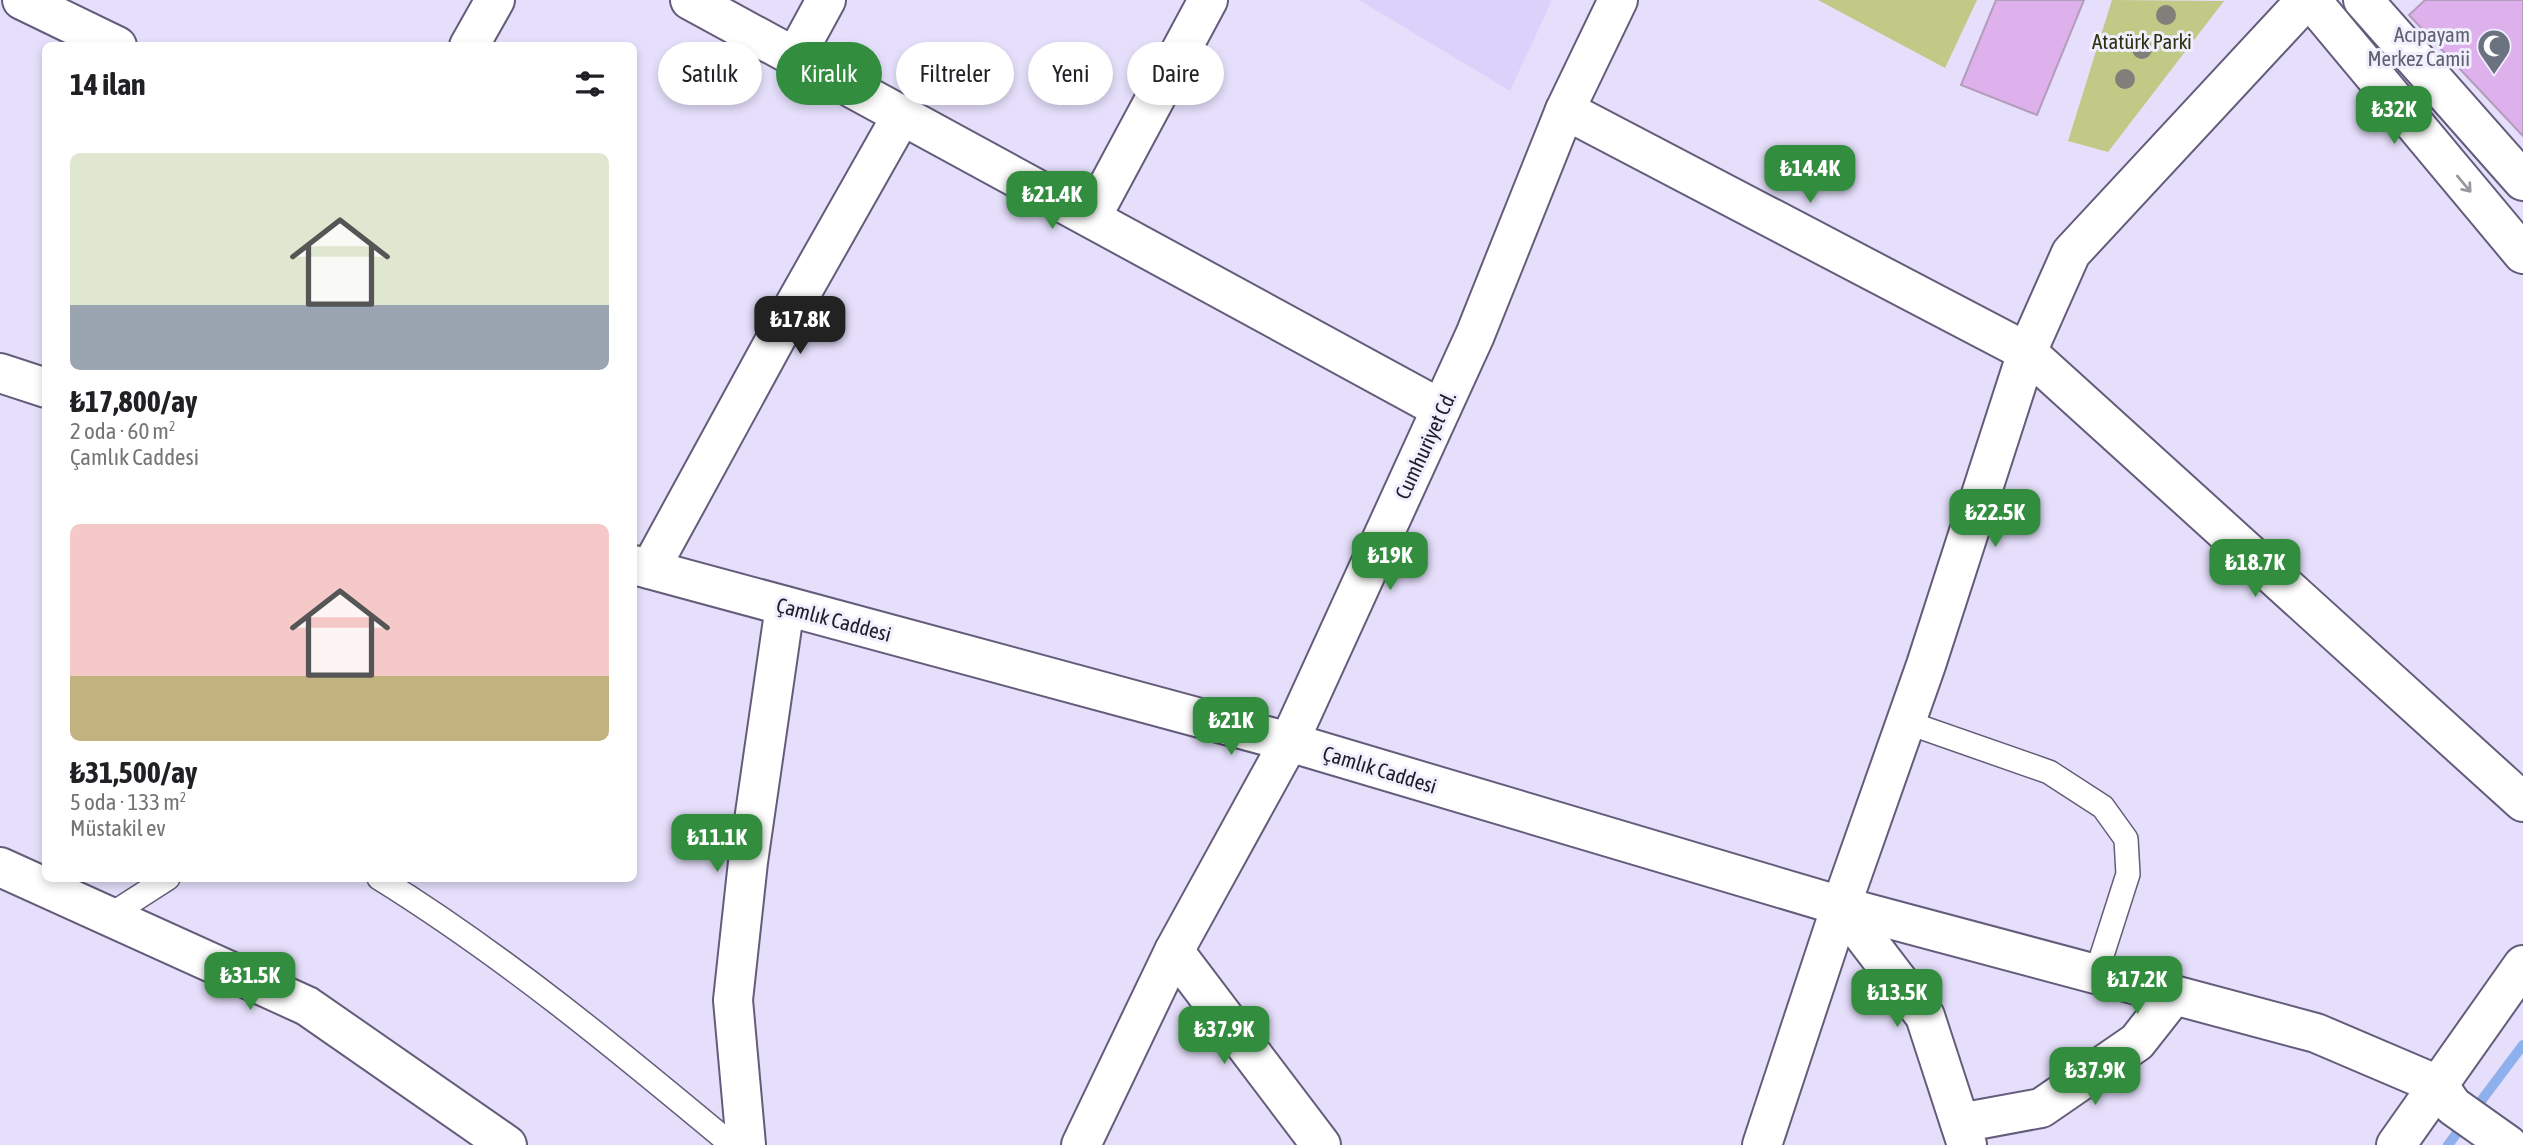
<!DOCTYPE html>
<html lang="tr">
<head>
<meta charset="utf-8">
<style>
  body { margin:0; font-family:"Asap Condensed",sans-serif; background:#f2f2f2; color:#202124; height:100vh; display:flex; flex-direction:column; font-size:26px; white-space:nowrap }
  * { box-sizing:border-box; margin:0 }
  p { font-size:23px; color:#757577 }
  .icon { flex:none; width:38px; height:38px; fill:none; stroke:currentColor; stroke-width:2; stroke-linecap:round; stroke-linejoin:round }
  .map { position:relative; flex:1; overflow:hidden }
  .drawer { position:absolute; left:42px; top:42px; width:595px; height:840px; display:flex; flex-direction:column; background:#fff; border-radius:10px; box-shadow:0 4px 10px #0003 }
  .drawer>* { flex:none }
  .hud { position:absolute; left:658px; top:42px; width:665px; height:63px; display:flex; gap:14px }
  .price { position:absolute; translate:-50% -60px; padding:0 16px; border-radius:14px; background:#338d3e; color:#fff; font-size:23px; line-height:46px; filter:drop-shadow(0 2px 4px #0008) }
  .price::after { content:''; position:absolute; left:50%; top:42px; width:21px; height:16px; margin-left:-10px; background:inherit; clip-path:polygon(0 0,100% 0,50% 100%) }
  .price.on { background:#222; color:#fff }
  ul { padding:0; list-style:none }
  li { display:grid; align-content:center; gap:14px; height:371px; padding:0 28px }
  li span { display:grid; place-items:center; height:217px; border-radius:10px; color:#555 }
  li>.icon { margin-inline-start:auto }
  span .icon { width:126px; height:126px; fill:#fffc; stroke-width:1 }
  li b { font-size:30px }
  h2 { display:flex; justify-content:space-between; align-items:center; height:84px; padding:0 28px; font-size:30px }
  .pill { padding:0 24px; border-radius:32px; background:#fff; box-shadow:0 4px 10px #0003; font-size:24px; line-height:63px }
  .pill.on { background:#338d3e; color:#fff }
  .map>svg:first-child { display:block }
</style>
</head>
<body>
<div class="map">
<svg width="2523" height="1145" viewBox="0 0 2523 1145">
  <rect width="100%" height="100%" fill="#e5dffb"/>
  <path fill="#dbd2fc" d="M1359 0H1552L1510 91Z"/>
  <g fill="#c1c986">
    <path d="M1818 0H1977L1945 68Z"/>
    <path d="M2112 0 2224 1 2108 152 2068 141Z"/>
  </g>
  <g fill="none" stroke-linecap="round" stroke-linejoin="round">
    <path stroke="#8eb0ed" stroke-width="10" d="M2448 1145 2523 1045"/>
  </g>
  <g fill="#deb0ec" stroke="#b39dba" stroke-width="2">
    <path d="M1996 0H2084L2037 115 1961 85Z"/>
    <path d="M2425 0H2523V136L2409 15Z"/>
  </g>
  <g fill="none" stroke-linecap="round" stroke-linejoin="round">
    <g stroke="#635c7a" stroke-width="26">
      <g id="lane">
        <path d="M1906 722 2049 772 2103 807 2126 839 2128 874 2096 974"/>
        <path d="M379 878C506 957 618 1050 732 1145"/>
        <path d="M109 916 168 878"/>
      </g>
    </g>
    <g stroke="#635c7a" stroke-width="42">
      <g id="street">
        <path d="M22 0 117 46"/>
        <path d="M690 0 1441 409"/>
        <path d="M469 46 495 0"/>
        <path d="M795 57 826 0"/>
        <path d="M1565 110 2027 352 2523 802"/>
        <path d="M1091 218 1208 0"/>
        <path d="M650 569 786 320 902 115"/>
        <path d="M0 867 307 1006 507 1145"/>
        <path d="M1841 906 2316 1033 2438 1085 2453 1106 2508 1145"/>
        <path d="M1841 906 1925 1016 1967 1145"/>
        <path d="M1174 951 1321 1145"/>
        <path d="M1960 1123 2041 1108 2137 1042 2174 995"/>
        <path d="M746 1145 733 1000 748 862 785 606"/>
        <path d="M2396 1145 2523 965"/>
      </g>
    </g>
    <g stroke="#635c7a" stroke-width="42">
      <g id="secondary">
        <path d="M2311 0 2523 254"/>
        <path d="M2363 0 2523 181"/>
        <path d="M0 373 46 388"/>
        <path d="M634 565 1289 742 1841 906"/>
        <path d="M1081 1145 1174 951 1289 742 1475 335 1565 110 1618 0"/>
        <path d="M1762 1145 1841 906 1926 665 2027 352 2071 253 2306 0"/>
      </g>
    </g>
    <use href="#lane" stroke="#fff" stroke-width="23"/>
    <use href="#street" stroke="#fff" stroke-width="38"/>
    <use href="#secondary" stroke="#fff" stroke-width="38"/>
  </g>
  <g fill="#807f7a">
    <circle cx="2166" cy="15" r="10"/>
    <circle cx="2142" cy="49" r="10"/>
    <circle cx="2125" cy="79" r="10"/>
  </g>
  <defs><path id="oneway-shaft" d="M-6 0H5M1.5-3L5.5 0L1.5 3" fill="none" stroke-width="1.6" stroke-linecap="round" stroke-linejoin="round" transform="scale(1.75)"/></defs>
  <use stroke="#9a989e" href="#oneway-shaft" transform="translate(2464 184) rotate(50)"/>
  <defs>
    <g id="mosque-pin" transform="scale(1.75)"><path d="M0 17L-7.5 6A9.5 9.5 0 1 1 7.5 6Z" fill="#6b7280" stroke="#f1eefd"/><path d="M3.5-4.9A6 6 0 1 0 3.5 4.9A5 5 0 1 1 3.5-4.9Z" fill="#fff"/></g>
  </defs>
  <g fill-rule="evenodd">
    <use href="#mosque-pin" x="2494" y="46"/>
  </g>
  <g text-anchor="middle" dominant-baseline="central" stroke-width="6" stroke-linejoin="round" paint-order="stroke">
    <g font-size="21" fill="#5b616d" stroke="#f1eefd" text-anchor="end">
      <text x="2470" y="34">Acıpayam<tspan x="2470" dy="24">Merkez Camii</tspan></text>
    </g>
    <g font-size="21" fill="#2e3110" stroke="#f1eefd">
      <text x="2142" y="41">Atatürk Parki</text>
    </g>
    <g font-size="21" fill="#1f1b28" stroke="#f1eefd">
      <text transform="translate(1425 445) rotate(-65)">Cumhuriyet Cd.</text>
      <text transform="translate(834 619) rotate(15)">Çamlık Caddesi</text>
      <text transform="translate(1380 769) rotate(17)">Çamlık Caddesi</text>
    </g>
  </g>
</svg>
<b class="price" style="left:2394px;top:146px">₺32K</b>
<b class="price" style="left:1810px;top:205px">₺14.4K</b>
<b class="price" style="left:1052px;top:231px">₺21.4K</b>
<b class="price on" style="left:800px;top:356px">₺17.8K</b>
<b class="price" style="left:1995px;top:549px">₺22.5K</b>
<b class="price" style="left:1390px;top:592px">₺19K</b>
<b class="price" style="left:2255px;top:599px">₺18.7K</b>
<b class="price" style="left:1231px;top:757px">₺21K</b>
<b class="price" style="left:717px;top:874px">₺11.1K</b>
<b class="price" style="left:250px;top:1012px">₺31.5K</b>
<b class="price" style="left:2137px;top:1016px">₺17.2K</b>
<b class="price" style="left:1897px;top:1029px">₺13.5K</b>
<b class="price" style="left:1224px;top:1066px">₺37.9K</b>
<b class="price" style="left:2095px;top:1107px">₺37.9K</b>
<div class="hud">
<a class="pill">Satılık</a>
<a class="pill on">Kiralık</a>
<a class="pill">Filtreler</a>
<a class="pill">Yeni</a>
<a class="pill">Daire</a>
</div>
<section class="drawer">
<h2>14 ilan<svg class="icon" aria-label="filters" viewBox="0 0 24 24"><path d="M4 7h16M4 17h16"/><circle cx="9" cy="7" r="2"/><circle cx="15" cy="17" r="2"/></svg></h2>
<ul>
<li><span style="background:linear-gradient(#dfe7d0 70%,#9aa5b1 0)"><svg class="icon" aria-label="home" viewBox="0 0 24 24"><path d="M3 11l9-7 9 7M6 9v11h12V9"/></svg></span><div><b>₺17,800/ay</b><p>2 oda · 60 m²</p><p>Çamlık Caddesi</p></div></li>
<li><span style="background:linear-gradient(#f6c9c9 70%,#c2b280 0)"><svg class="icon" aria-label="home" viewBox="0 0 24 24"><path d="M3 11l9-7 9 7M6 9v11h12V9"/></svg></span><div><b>₺31,500/ay</b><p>5 oda · 133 m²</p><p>Müstakil ev</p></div></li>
</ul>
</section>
</div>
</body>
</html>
